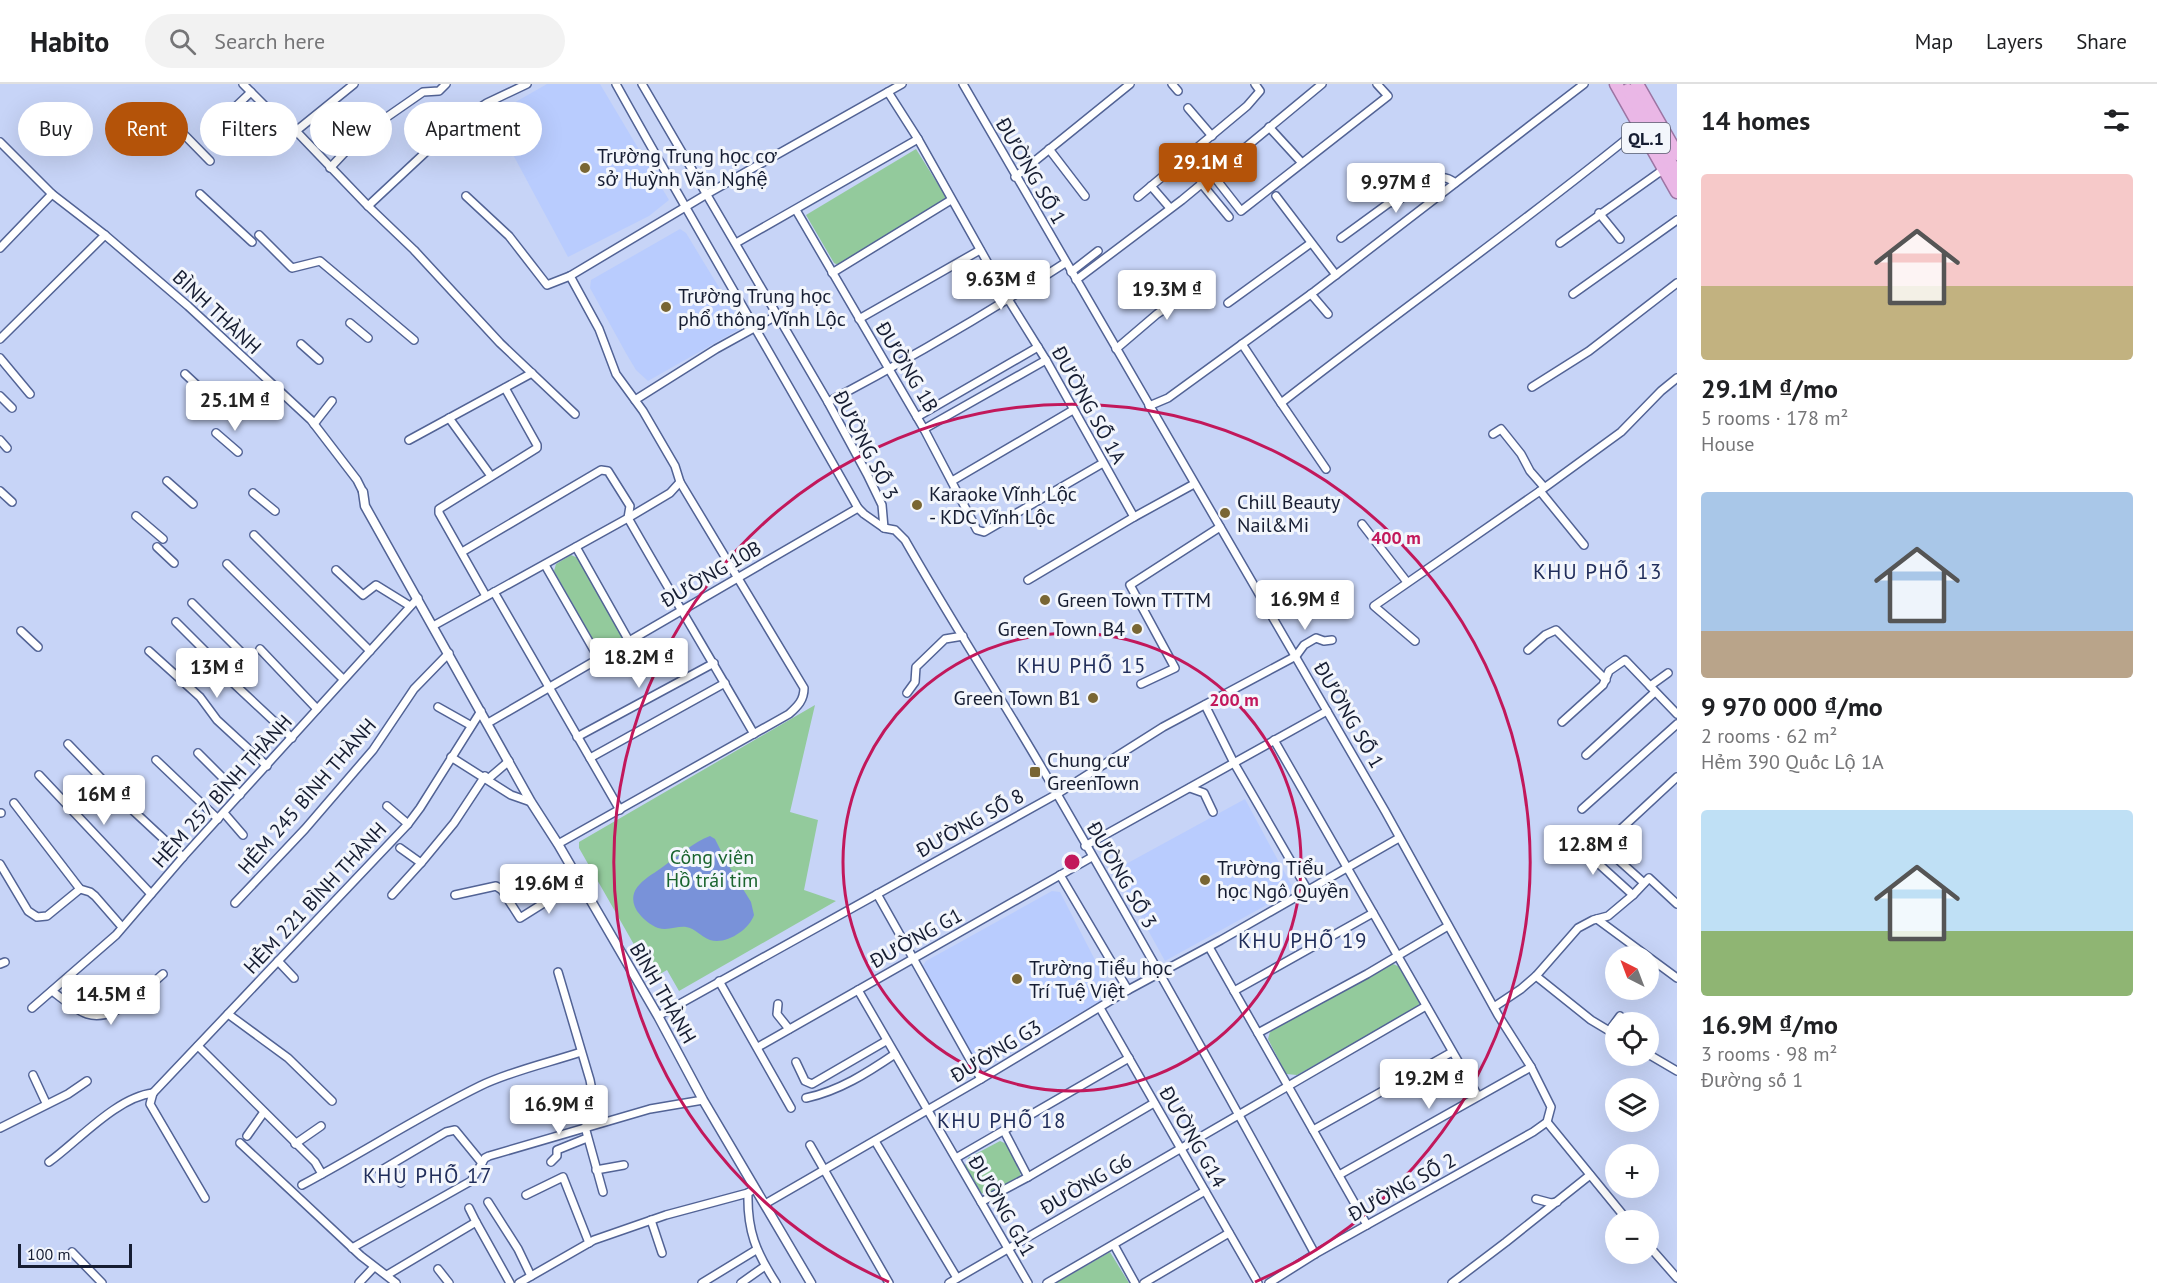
<!DOCTYPE html>
<html lang="en">
<head>
<meta charset="utf-8">
<style>
  body { margin:0; font-family:"PT Sans",sans-serif; background:#f2f2f2; color:#202124; height:100vh; display:flex; flex-direction:column; font-size:22px; white-space:nowrap }
  * { box-sizing:border-box; margin:0 }
  p { font-size:20px; color:#757577 }
  .icon { flex:none; width:33px; height:33px; fill:none; stroke:currentColor; stroke-width:2; stroke-linecap:round; stroke-linejoin:round }
  .map { position:relative; flex:1; overflow:hidden }
  .panel { display:flex; flex-direction:column; background:#fff; width:480px }
  .panel>* { flex:none }
  .guide { position:absolute; left:18px; top:18px; width:570px; height:54px; display:flex; gap:12px }
  .needle { width:39px; rotate:318deg }
  .fabs { position:absolute; left:1605px; top:862px; display:grid; gap:12px }
  .fabs a { display:grid; place-items:center; width:54px; height:54px; border-radius:50%; background:#fff; box-shadow:0 6px 24px #0002; font-size:30px }
  .scale { position:absolute; left:18px; bottom:15px; width:114px; box-sizing:border-box; padding-left:6px; border:3px solid #161d32; border-top:0; font-size:16px; line-height:21px; white-space:nowrap; color:#161d32; -webkit-text-stroke:4px #f3f6fc; paint-order:stroke }
  .price { position:absolute; translate:-50% -51px; padding:0 14px; border-radius:6px; background:#fff; color:#222; font-size:20px; line-height:39px; filter:drop-shadow(0 2px 3px #0008) }
  .price::after { content:''; position:absolute; left:50%; top:36px; width:18px; height:14px; margin-left:-9px; background:inherit; clip-path:polygon(0 0,100% 0,50% 100%) }
  .price.current { background:#b45309; color:#fff }
  ul { padding:0; list-style:none }
  li { display:grid; align-content:center; gap:12px; height:318px; padding:0 24px }
  li span { display:grid; place-items:center; height:186px; border-radius:6px; color:#555 }
  li>.icon { margin-inline-start:auto }
  span .icon { width:108px; height:108px; fill:#fffc; stroke-width:1 }
  li b { font-size:26px }
  h2 { display:flex; justify-content:space-between; align-items:center; height:72px; padding:0 24px; font-size:26px }
  .chip { padding:0 21px; border-radius:27px; background:#fff; box-shadow:0 6px 24px #0002; font-size:21px; line-height:54px }
  .chip.current { background:#b45309; color:#fff }
  header { display:flex; align-items:center; gap:36px; box-sizing:border-box; height:84px; padding:0 30px; background:#fff; border-bottom:2px solid #e0e0e0 }
  header strong { font-size:28px }
  nav { display:flex; gap:33px; margin-inline-start:auto; font-size:21px }
  .search { width:420px; height:54px; background:#f2f2f2; display:flex; align-items:center; gap:15px; box-sizing:border-box; padding:0 21px; border-radius:33px; color:#757577; font-size:22px }
  main { display:flex; flex:1; min-height:0 }
  .map>svg:first-child { display:block }
</style>
</head>
<body>
<header>
<strong>Habito</strong>
<div class="search"><svg class="icon" aria-label="search" viewBox="0 0 24 24"><circle cx="10" cy="10" r="6"/><path d="M15 15l6 6"/></svg>Search here</div>
<nav><a>Map</a><a>Layers</a><a>Share</a></nav>
</header>
<main>
<div class="map">
<svg width="1677" height="1199" viewBox="0 0 1677 1199">
  <rect width="100%" height="100%" fill="#c7d4f7"/>
  <g fill="#b9ccfe">
    <path d="M547 0H600L669 116 649 132 568 173 503 52V25Z"/>
    <path d="M680 145 686 149 743 243 648 297 636 286 627 271 590 204 591 196Z"/>
    <path d="M1245 715 1294 806 1165 877 1115 786Z"/>
    <path d="M1052 807 1060 808 1111 907 1107 913 983 985 978 982 922 883 926 877Z"/>
  </g>
  <g fill="#93ca9c">
    <path d="M916 65 946 113 943 118 838 181 834 179 806 131Z"/>
    <path d="M571 471 578 474 622 552V557L604 568 599 566 554 487 556 480Z"/>
    <path d="M815 621 790 728 818 736 804 806 836 817 679 907 667 886 653 894 579 764V758Z"/>
    <path d="M1389 880H1393L1400 883 1420 918 1417 924 1297 991 1286 990 1268 955 1270 948Z"/>
    <path d="M1000 1057 1009 1061 1021 1088 1020 1092 988 1111 981 1109 965 1082 968 1074Z"/>
    <path d="M1110 1168 1129 1199H1056Z"/>
  </g>
  <path fill="#7992d9" d="M710 752 715 755 727 779 751 818 754 831C749 846 726 861 710 856 701 853 695 844 686 843 677 842 668 847 658 844 650 841 642 834 637 827 624 804 648 794 664 782 678 772 694 758 710 752Z"/>
  <g fill="none" stroke-linecap="round" stroke-linejoin="round">
    <g stroke="#526395" stroke-width="10">
      <g id="minor">
        <path d="M243 0 274 31 296 47 368 122 414 166 500 259 575 330"/>
        <path d="M616 0C695 142 778 282 858 424L864 430 884 444 895 446 905 456C954 542 1008 624 1057 710 1145 862 1231 1015 1315 1170"/>
        <path d="M642 0 828 318 867 390 882 421 884 444"/>
        <path d="M963 0 1385 727 1498 931 1531 983 1551 1023 1547 1038 1533 1048 1315 1170 1269 1199"/>
        <path d="M1172 0 1178 7"/>
        <path d="M888 8 918 55 1008 215 1046 276 1134 433"/>
        <path d="M1188 24 1212 52"/>
        <path d="M160 26 210 77"/>
        <path d="M1269 43 1302 79"/>
        <path d="M211 46 251 8"/>
        <path d="M296 47 354 0"/>
        <path d="M0 58 52 110 105 151 188 222 311 336 357 396 363 408"/>
        <path d="M1049 65 1085 112"/>
        <path d="M330 84 361 51 423 8 439 7 446 0"/>
        <path d="M1212 90 1241 127 1388 12 1377 0"/>
        <path d="M1015 93 1130 0"/>
        <path d="M1201 99 1229 133"/>
        <path d="M1151 102 1170 124"/>
        <path d="M200 110 252 158"/>
        <path d="M466 112 509 152 547 201 570 192 707 110 902 0"/>
        <path d="M1276 112 1336 191"/>
        <path d="M1138 113 1247 22 1260 7 1255 0"/>
        <path d="M368 122 458 38 487 19 527 0"/>
        <path d="M796 126 924 345 977 446 984 448 1103 379"/>
        <path d="M1599 129 1620 155"/>
        <path d="M259 151 292 184 320 177 414 256"/>
        <path d="M1341 154 1389 119C1410 116 1434 80 1455 99"/>
        <path d="M736 159 918 55"/>
        <path d="M1560 159 1664 85"/>
        <path d="M0 164 52 110"/>
        <path d="M1071 188 1098 167"/>
        <path d="M832 189 951 116"/>
        <path d="M1076 196 1182 116 1322 0"/>
        <path d="M1311 210 1328 230"/>
        <path d="M1573 210 1677 136"/>
        <path d="M1228 219 1311 159"/>
        <path d="M859 235 980 166"/>
        <path d="M350 239 368 254"/>
        <path d="M0 255 105 151"/>
        <path d="M301 260 319 276"/>
        <path d="M1242 260 1281 319C1400 226 1523 140 1640 44"/>
        <path d="M1116 265 1157 230 1207 196"/>
        <path d="M0 274 30 310"/>
        <path d="M185 290 201 305"/>
        <path d="M1532 303 1589 267 1677 199"/>
        <path d="M0 312 12 324"/>
        <path d="M635 316 716 265 776 232"/>
        <path d="M828 318C909 275 988 229 1065 179"/>
        <path d="M1281 319 1326 385"/>
        <path d="M1149 322 1168 314 1315 207 1584 0"/>
        <path d="M917 333 1038 263"/>
        <path d="M449 334 491 392"/>
        <path d="M314 340 332 317"/>
        <path d="M924 345 1046 276"/>
        <path d="M216 349 238 368"/>
        <path d="M1493 350 1501 345 1521 370 1530 387 1544 403"/>
        <path d="M0 356 7 364"/>
        <path d="M409 356 532 289"/>
        <path d="M167 397 193 420"/>
        <path d="M952 397 1073 326"/>
        <path d="M0 407 12 418"/>
        <path d="M1540 407 1584 461"/>
        <path d="M253 409 275 427"/>
        <path d="M136 432 163 455"/>
        <path d="M1362 440 1407 498"/>
        <path d="M254 451 370 567"/>
        <path d="M157 463 174 479"/>
        <path d="M576 463 629 557"/>
        <path d="M462 468 601 386 608 387 630 422 628 434C669 506 712 577 754 650"/>
        <path d="M227 480 343 595"/>
        <path d="M545 481 599 575"/>
        <path d="M336 486 363 511 376 501 410 522"/>
        <path d="M1028 496 1134 433 1194 400"/>
        <path d="M494 508 620 726"/>
        <path d="M486 512 439 429V425L537 364V361L505 304"/>
        <path d="M192 519 247 574"/>
        <path d="M176 538 224 586 231 597 292 654"/>
        <path d="M433 542 628 434 670 409 680 398 675 382 643 327 616 290 599 245 570 192"/>
        <path d="M21 547 38 563"/>
        <path d="M1415 557 1374 522 1540 407 1621 348 1661 307 1677 294"/>
        <path d="M260 565 317 625"/>
        <path d="M1528 566 1545 551 1556 546 1606 596"/>
        <path d="M149 567 200 613 217 636 267 682"/>
        <path d="M1141 600 1175 584 1130 501 1220 443"/>
        <path d="M1650 602 1668 589"/>
        <path d="M907 609 915 598 916 583 945 555 963 552"/>
        <path d="M1205 621 1234 679 1307 805"/>
        <path d="M438 623 470 641"/>
        <path d="M1562 638 1603 601 1609 587 1625 576 1677 630"/>
        <path d="M488 639 858 424"/>
        <path d="M577 653 714 579"/>
        <path d="M1274 656 1478 1012"/>
        <path d="M68 660 126 720 183 773"/>
        <path d="M198 669 240 711"/>
        <path d="M1586 671 1655 608"/>
        <path d="M451 673 511 711 531 718"/>
        <path d="M590 674 725 599"/>
        <path d="M156 676 218 735"/>
        <path d="M39 691 151 810"/>
        <path d="M488 695 509 677"/>
        <path d="M1190 704 1204 709 1213 728"/>
        <path d="M14 719 80 805 90 808 95 812 122 843"/>
        <path d="M387 722 408 740"/>
        <path d="M1582 725 1677 640"/>
        <path d="M0 729H1"/>
        <path d="M224 729 243 751"/>
        <path d="M1569 753 1633 811"/>
        <path d="M1608 757 1677 693"/>
        <path d="M558 760 789 630C798 622 804 616 804 604L680 398"/>
        <path d="M1085 762 1327 627"/>
        <path d="M400 764 421 779 454 739 485 692"/>
        <path d="M1614 772 1644 799"/>
        <path d="M0 780 28 827 37 833 47 832 80 805"/>
        <path d="M1060 791 1128 906"/>
        <path d="M877 810 981 995"/>
        <path d="M392 811 421 779"/>
        <path d="M455 811 496 802 502 806 520 834 579 797"/>
        <path d="M235 819 305 745 373 666 414 605 449 569"/>
        <path d="M1597 835 1677 894"/>
        <path d="M1209 863 1367 1141"/>
        <path d="M278 877 294 894"/>
        <path d="M0 880 5 878"/>
        <path d="M558 888 590 996 598 1039"/>
        <path d="M1536 892 1591 936 1616 951"/>
        <path d="M719 897 791 1024"/>
        <path d="M858 906 1028 1199"/>
        <path d="M52 907C63 915 75 926 87 930 115 939 144 906 163 890"/>
        <path d="M1234 907 1373 829"/>
        <path d="M778 920 777 930 789 945"/>
        <path d="M1494 923 1521 905 1536 892 1578 844 1593 836 1608 832 1633 811 1649 794 1677 820"/>
        <path d="M32 924 116 851 183 773 418 514"/>
        <path d="M1100 924 1258 1199"/>
        <path d="M228 930 288 974 332 1017"/>
        <path d="M658 932 1057 710 1163 643 1296 572 1304 561 1316 554 1324 557 1332 556"/>
        <path d="M1609 947 1620 932"/>
        <path d="M1258 949 1367 890 1448 842"/>
        <path d="M198 962 315 1078 322 1090"/>
        <path d="M758 963 1092 773"/>
        <path d="M1648 970 1677 987"/>
        <path d="M796 978 805 997 812 1000 886 957"/>
        <path d="M33 991 46 1019"/>
        <path d="M153 1009 408 740 420 724 481 627"/>
        <path d="M153 1009 150 1020 205 1114"/>
        <path d="M806 1014C839 1007 867 989 895 970"/>
        <path d="M1547 1038 1628 1137"/>
        <path d="M585 1043 603 1108"/>
        <path d="M0 1044 68 1010 87 997"/>
        <path d="M1313 1046 1452 968"/>
        <path d="M1004 1047 1028 1093"/>
        <path d="M247 1052 264 1028"/>
        <path d="M875 1057 957 1194"/>
        <path d="M240 1059 361 1172 396 1199"/>
        <path d="M295 1060 321 1042"/>
        <path d="M810 1061 889 1199"/>
        <path d="M956 1074 1129 974"/>
        <path d="M49 1078C78 1057 117 1013 153 1009"/>
        <path d="M551 1078 557 1072V1066L587 1054"/>
        <path d="M391 1081 401 1099"/>
        <path d="M596 1086 624 1081"/>
        <path d="M380 1087 446 1048 455 1046 482 1079"/>
        <path d="M1339 1091 1531 983"/>
        <path d="M302 1101C362 1069 419 1032 480 1002 511 987 548 979 581 968"/>
        <path d="M751 1107 748 1109C747 1147 756 1168 776 1199"/>
        <path d="M526 1111 563 1093 589 1159"/>
        <path d="M1536 1115 1551 1119 1557 1118"/>
        <path d="M488 1118 518 1165 531 1192"/>
        <path d="M981 1118 1028 1093 1154 1019"/>
        <path d="M765 1120 981 995 1128 906 1221 856 1399 754"/>
        <path d="M469 1124 476 1138"/>
        <path d="M651 1136 662 1169"/>
        <path d="M1114 1161 1135 1199"/>
        <path d="M1648 1161 1677 1194"/>
        <path d="M352 1164 471 1097 485 1074 489 1072 650 1025 703 1016"/>
        <path d="M72 1168 102 1199"/>
        <path d="M438 1185 449 1199"/>
        <path d="M387 1191 476 1138 510 1199"/>
        <path d="M359 1199 374 1183"/>
        <path d="M519 1199 594 1156 666 1131 748 1109"/>
        <path d="M702 1199 756 1166"/>
        <path d="M741 1199 765 1182"/>
        <path d="M949 1199 1426 922"/>
        <path d="M1047 1199 1205 1107"/>
        <path d="M1144 1199 1229 1149"/>
        <path d="M1452 1199 1506 1158 1590 1091"/>
      </g>
    </g>
    <g stroke="#526395" stroke-width="11">
      <path id="tertiary" d="M363 408 365 422 531 718 558 760 658 932 703 1016 811 1199"/>
    </g>
    <g stroke="#9c75a3" stroke-width="15">
      <g id="trunk">
        <path d="M1616 0 1677 108"/>
        <path d="M1637 0 1677 70"/>
        <path d="M1628 6 1677 90"/>
      </g>
    </g>
    <use href="#minor" stroke="#fff" stroke-width="7"/>
    <use href="#tertiary" stroke="#fff" stroke-width="8"/>
    <use href="#trunk" stroke="#eab7e6" stroke-width="12"/>
  </g>
  <g fill="none" stroke="#c2185b" stroke-width="3">
    <circle cx="1072" cy="778" r="229"/>
    <path d="M889 1198A458 458 0 1 1 1255 1198"/>
  </g>
  <g fill="#796634" stroke="#f3f6fc" stroke-width="2">
    <circle cx="585" cy="84" r="6"/>
    <circle cx="666" cy="223" r="6"/>
    <circle cx="917" cy="421" r="6"/>
    <circle cx="1225" cy="429" r="6"/>
    <circle cx="1045" cy="516" r="6"/>
    <circle cx="1137" cy="545" r="6"/>
    <circle cx="1093" cy="614" r="6"/>
    <rect x="1029" y="682" width="12" height="12" rx="3"/>
    <circle cx="1205" cy="796" r="6"/>
    <circle cx="1017" cy="895" r="6"/>
  </g>
  <g text-anchor="middle" dominant-baseline="central" stroke-width="6" stroke-linejoin="round" paint-order="stroke">
    <rect fill="#f3f6fc" stroke="#585e6f" stroke-width="1.5" x="1622" y="39" width="48" height="30" rx="4.5"/>
    <g font-size="18" font-weight="bold" fill="#161d32">
      <text x="1646" y="54">QL.1</text>
    </g>
    <g font-size="20" fill="#161d32" stroke="#f3f6fc" text-anchor="start">
      <text x="597" y="72">Trường Trung học cơ<tspan x="597" dy="23">sở Huỳnh Văn Nghệ</tspan></text>
      <text x="678" y="212">Trường Trung học<tspan x="678" dy="23">phổ thông Vĩnh Lộc</tspan></text>
      <text x="929" y="410">Karaoke Vĩnh Lộc<tspan x="929" dy="23">- KDC Vĩnh Lộc</tspan></text>
      <text x="1237" y="418">Chill Beauty<tspan x="1237" dy="23">Nail&amp;Mi</tspan></text>
      <text x="1057" y="516">Green Town TTTM</text>
      <text x="1125" y="545" text-anchor="end">Green Town B4</text>
      <text x="1081" y="614" text-anchor="end">Green Town B1</text>
      <text x="1047" y="676">Chung cư<tspan x="1047" dy="23">GreenTown</tspan></text>
      <text x="1217" y="784">Trường Tiểu<tspan x="1217" dy="23">học Ngô Quyền</tspan></text>
      <text x="1029" y="884">Trường Tiểu học<tspan x="1029" dy="23">Trí Tuệ Việt</tspan></text>
    </g>
    <g font-size="20" fill="#161d32" stroke="#f3f6fc">
      <text transform="translate(1031 87) rotate(60)">ĐƯỜNG SỐ 1</text>
      <text transform="translate(217 228) rotate(43)">BÌNH THÀNH</text>
      <text transform="translate(907 283) rotate(59)">ĐƯỜNG 1B</text>
      <text transform="translate(1089 321) rotate(61)">ĐƯỜNG SỐ 1A</text>
      <text transform="translate(866 361) rotate(63)">ĐƯỜNG SỐ 3</text>
      <text transform="translate(711 490) rotate(-30)">ĐƯỜNG 10B</text>
      <text transform="translate(1349 631) rotate(60)">ĐƯỜNG SỐ 1</text>
      <text transform="translate(222 707) rotate(-48)">HẺM 257 BÌNH THÀNH</text>
      <text transform="translate(307 712) rotate(-49)">HẺM 245 BÌNH THÀNH</text>
      <text transform="translate(970 739) rotate(-29)">ĐƯỜNG SỐ 8</text>
      <text transform="translate(1122 791) rotate(60)">ĐƯỜNG SỐ 3</text>
      <text transform="translate(315 814) rotate(-47)">HẺM 221 BÌNH THÀNH</text>
      <text transform="translate(916 854) rotate(-29)">ĐƯỜNG G1</text>
      <text transform="translate(663 909) rotate(60)">BÌNH THÀNH</text>
      <text transform="translate(996 967) rotate(-31)">ĐƯỜNG G3</text>
      <text transform="translate(1193 1053) rotate(60)">ĐƯỜNG G14</text>
      <text transform="translate(1086 1100) rotate(-30)">ĐƯỜNG G6</text>
      <text transform="translate(1402 1103) rotate(-29)">ĐƯỜNG SỐ 2</text>
      <text transform="translate(1002 1122) rotate(60)">ĐƯỜNG G11</text>
    </g>
    <g font-size="20" fill="#1a652f" stroke="#f3f6fc">
      <text x="712" y="773">Công viên<tspan x="712" dy="23">Hồ trái tim</tspan></text>
    </g>
    <g font-size="21" letter-spacing="1.5" fill="#212e5b" stroke="#f3f6fc">
      <text x="1598" y="487">KHU PHỐ 13</text>
      <text x="1082" y="581">KHU PHỐ 15</text>
      <text x="1303" y="856">KHU PHỐ 19</text>
      <text x="1002" y="1036">KHU PHỐ 18</text>
      <text x="428" y="1091">KHU PHỐ 17</text>
    </g>
  </g>
  <circle cx="1072" cy="778" r="9" fill="#c2185b" stroke="#f3f6fc" stroke-width="3"/>
  <g font-size="18" text-anchor="middle" font-weight="bold" fill="#c2185b" stroke="#f3f6fc" stroke-width="6" stroke-linejoin="round" paint-order="stroke">
    <text x="1396" y="460">400 m</text>
    <text x="1234" y="622">200 m</text>
  </g>
</svg>
<div class="fabs">
<a><svg class="needle" viewBox="-14 -14 28 28"><path d="M0-13l5 13h-10z" fill="#e53935"/><path d="M0 13l5-13h-10z" fill="#757577"/></svg></a>
<a><svg class="icon" aria-label="locate" viewBox="0 0 24 24"><circle cx="12" cy="12" r="6"/><path d="M12 2v4M12 18v4M2 12h4M18 12h4"/></svg></a>
<a><svg class="icon" aria-label="layers" viewBox="0 0 24 24"><path d="M12 4l9 5-9 5-9-5zM3 14l9 5 9-5"/></svg></a>
<a>+</a>
<a>−</a>
</div>
<div class="scale">100 m</div>
<b class="price current" style="left:1208px;top:110px">29.1M ₫</b>
<b class="price" style="left:1396px;top:130px">9.97M ₫</b>
<b class="price" style="left:1001px;top:227px">9.63M ₫</b>
<b class="price" style="left:1167px;top:237px">19.3M ₫</b>
<b class="price" style="left:235px;top:348px">25.1M ₫</b>
<b class="price" style="left:1305px;top:547px">16.9M ₫</b>
<b class="price" style="left:639px;top:605px">18.2M ₫</b>
<b class="price" style="left:217px;top:615px">13M ₫</b>
<b class="price" style="left:104px;top:742px">16M ₫</b>
<b class="price" style="left:1593px;top:792px">12.8M ₫</b>
<b class="price" style="left:549px;top:831px">19.6M ₫</b>
<b class="price" style="left:111px;top:942px">14.5M ₫</b>
<b class="price" style="left:1429px;top:1026px">19.2M ₫</b>
<b class="price" style="left:559px;top:1052px">16.9M ₫</b>
<div class="guide">
<a class="chip">Buy</a>
<a class="chip current">Rent</a>
<a class="chip">Filters</a>
<a class="chip">New</a>
<a class="chip">Apartment</a>
</div>
</div>
<section class="panel">
<h2>14 homes<svg class="icon" aria-label="filters" viewBox="0 0 24 24"><path d="M4 7h16M4 17h16"/><circle cx="9" cy="7" r="2"/><circle cx="15" cy="17" r="2"/></svg></h2>
<ul>
<li><span style="background:linear-gradient(#f6c9c9 60%,#c2b280 0)"><svg class="icon" aria-label="home" viewBox="0 0 24 24"><path d="M3 11l9-7 9 7M6 9v11h12V9"/></svg></span><div><b>29.1M ₫/mo</b><p>5 rooms · 178 m²</p><p>House</p></div></li>
<li><span style="background:linear-gradient(#a9c7e8 75%,#b9a48a 0)"><svg class="icon" aria-label="home" viewBox="0 0 24 24"><path d="M3 11l9-7 9 7M6 9v11h12V9"/></svg></span><div><b>9 970 000 ₫/mo</b><p>2 rooms · 62 m²</p><p>Hẻm 390 Quốc Lộ 1A</p></div></li>
<li><span style="background:linear-gradient(#bfe0f5 65%,#8fb573 0)"><svg class="icon" aria-label="home" viewBox="0 0 24 24"><path d="M3 11l9-7 9 7M6 9v11h12V9"/></svg></span><div><b>16.9M ₫/mo</b><p>3 rooms · 98 m²</p><p>Đường số 1</p></div></li>
</ul>
</section>
</main>
</body>
</html>
